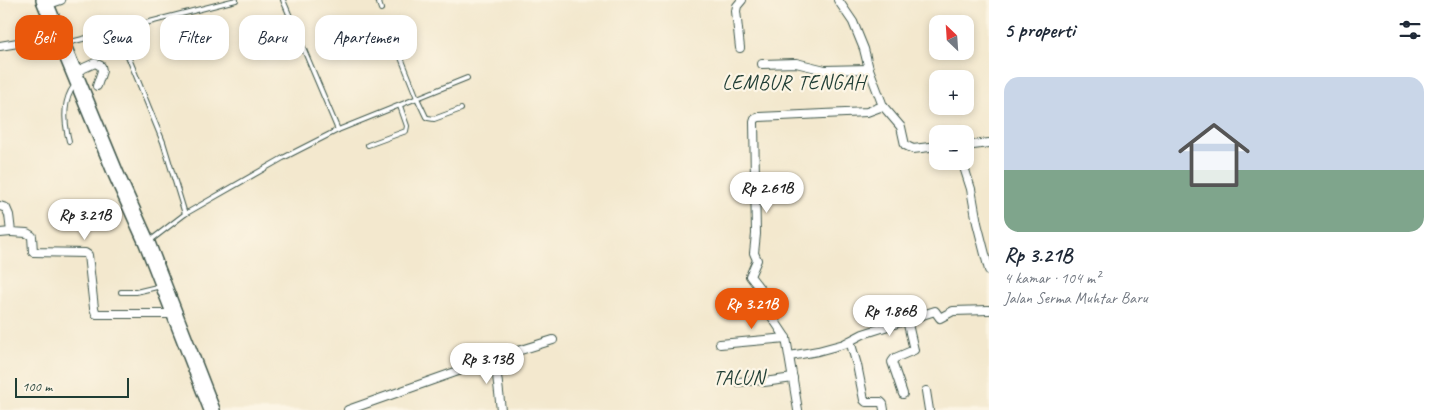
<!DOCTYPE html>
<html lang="id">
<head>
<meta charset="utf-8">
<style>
  body { margin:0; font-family:Caveat,sans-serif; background:#f6f6f7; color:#1f2937; height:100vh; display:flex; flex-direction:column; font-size:19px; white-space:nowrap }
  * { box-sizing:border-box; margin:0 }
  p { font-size:16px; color:#747a83 }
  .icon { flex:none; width:28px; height:28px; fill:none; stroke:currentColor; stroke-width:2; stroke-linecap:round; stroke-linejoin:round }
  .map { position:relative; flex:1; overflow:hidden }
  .panel { display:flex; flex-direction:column; background:#fff; width:450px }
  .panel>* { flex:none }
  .guide { position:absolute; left:15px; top:15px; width:475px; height:45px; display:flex; gap:10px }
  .needle { width:32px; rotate:335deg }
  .fabs { position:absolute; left:929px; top:15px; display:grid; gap:10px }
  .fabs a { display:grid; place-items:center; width:45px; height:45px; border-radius:10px; background:#fff; box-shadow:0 2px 8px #0003; font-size:25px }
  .scale { position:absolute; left:15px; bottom:12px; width:114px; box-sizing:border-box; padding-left:5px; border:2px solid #1f3d34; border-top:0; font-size:14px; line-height:18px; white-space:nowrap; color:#1f3d34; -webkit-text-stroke:4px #fcf5e5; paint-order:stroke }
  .price { position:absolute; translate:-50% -42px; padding:0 11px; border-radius:18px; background:#fff; color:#222; font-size:16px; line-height:32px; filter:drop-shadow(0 1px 2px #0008) }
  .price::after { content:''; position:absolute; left:50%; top:30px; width:15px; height:11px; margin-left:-8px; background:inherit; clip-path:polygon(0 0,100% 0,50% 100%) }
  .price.current { background:#ea580c; color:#fff }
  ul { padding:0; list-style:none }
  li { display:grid; align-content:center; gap:10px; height:265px; padding:0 15px }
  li+li { border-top:1px solid #e0e1e3 }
  li span { display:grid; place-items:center; height:155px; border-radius:15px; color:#555 }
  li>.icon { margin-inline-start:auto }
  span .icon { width:90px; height:90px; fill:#fffc; stroke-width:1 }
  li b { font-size:21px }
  h2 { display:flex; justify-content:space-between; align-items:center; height:60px; padding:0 15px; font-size:21px }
  .tag { padding:0 18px; border-radius:15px; background:#fff; box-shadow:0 2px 8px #0003; font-size:18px; line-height:45px }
  .tag.current { background:#ea580c; color:#fff }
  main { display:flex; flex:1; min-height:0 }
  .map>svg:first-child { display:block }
</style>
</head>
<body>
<main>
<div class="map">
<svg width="989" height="410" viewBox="0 0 989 410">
  <rect width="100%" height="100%" fill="#fcf5e5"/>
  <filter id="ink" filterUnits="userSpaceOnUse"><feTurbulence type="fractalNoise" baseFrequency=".02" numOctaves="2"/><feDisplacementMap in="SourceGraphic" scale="10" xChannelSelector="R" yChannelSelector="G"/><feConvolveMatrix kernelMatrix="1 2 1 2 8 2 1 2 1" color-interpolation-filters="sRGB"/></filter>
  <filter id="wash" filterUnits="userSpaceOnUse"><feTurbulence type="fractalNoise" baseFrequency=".0096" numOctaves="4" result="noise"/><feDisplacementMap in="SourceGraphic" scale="20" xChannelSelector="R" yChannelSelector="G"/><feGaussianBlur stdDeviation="1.12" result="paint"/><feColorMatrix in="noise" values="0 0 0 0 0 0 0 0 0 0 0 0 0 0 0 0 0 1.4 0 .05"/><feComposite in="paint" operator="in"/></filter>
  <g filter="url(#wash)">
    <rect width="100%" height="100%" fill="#f3e8ce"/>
  </g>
  <g filter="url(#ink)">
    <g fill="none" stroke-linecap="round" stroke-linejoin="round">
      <g stroke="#3f574b" stroke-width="6">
        <g id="lane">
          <path d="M283 0 338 130"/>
          <path d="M378 0 381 9"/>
          <path d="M117 29 163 142 185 214"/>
          <path d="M394 40 417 98 426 117 428 118 434 119 461 109"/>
          <path d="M67 43 236 0"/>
          <path d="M69 141C64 122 62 102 74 86"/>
          <path d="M368 145 406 131 407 126 400 106"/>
          <path d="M151 240 185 214 283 158 338 130 467 78"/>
          <path d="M121 292H136L161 286"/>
        </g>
      </g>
      <g stroke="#3f574b" stroke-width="10">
        <g id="street">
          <path d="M838 0 853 22 864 49 869 69 883 106 901 127 905 145 913 149 938 146"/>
          <path d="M46 5 61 0"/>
          <path d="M0 46 59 36"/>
          <path d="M740 48 736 11 737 6 742 0"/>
          <path d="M762 64 796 63 825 70 869 69"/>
          <path d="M75 72 95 63 101 66 102 71 97 86"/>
          <path d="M965 146 989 143"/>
          <path d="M962 161 971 189 977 223 989 270"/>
          <path d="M0 206 6 208 9 215 11 232 27 233 32 236 33 252 85 253 88 255 94 308 96 314H175"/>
          <path d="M0 233 11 232"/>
          <path d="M850 341 857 365 864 400 866 402H881L883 404 884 410"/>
          <path d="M720 344 786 338"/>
          <path d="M790 356 818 351 844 344 863 334 935 311 940 318 953 311 989 310"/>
          <path d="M495 358 501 410"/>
          <path d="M739 382 758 380 764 382 793 378"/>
          <path d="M926 391 929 410"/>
          <path d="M903 394 892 362 895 358 914 350 907 320"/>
          <path d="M348 410 495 358 553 340"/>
          <path d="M798 410 786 338 768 311 761 290 750 276 757 260 754 253 756 234 754 122 755 119 759 117 867 112 883 106"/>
        </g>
      </g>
      <g stroke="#3f574b" stroke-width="18">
        <path id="highway" d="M44 0 116 174 147 243 212 410"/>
      </g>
      <use href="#lane" stroke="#fff" stroke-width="4"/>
      <use href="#street" stroke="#fff" stroke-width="8"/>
      <use href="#highway" stroke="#fff" stroke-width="15"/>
    </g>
  </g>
  <g text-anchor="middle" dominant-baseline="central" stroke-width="4.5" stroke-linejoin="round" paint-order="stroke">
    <g font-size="20" letter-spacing="1" fill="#1f3d34" stroke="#fcf5e5">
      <text x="794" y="82">LEMBUR TENGAH</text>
      <text x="739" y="377">TALUN</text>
    </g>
  </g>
</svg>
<div class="fabs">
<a><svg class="needle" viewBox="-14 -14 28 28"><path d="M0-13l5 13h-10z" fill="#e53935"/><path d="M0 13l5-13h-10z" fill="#747a83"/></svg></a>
<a>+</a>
<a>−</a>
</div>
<div class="scale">100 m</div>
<b class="price" style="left:767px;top:214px">Rp 2.61B</b>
<b class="price" style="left:85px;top:241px">Rp 3.21B</b>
<b class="price current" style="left:752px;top:330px">Rp 3.21B</b>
<b class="price" style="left:890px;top:337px">Rp 1.86B</b>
<b class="price" style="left:487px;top:385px">Rp 3.13B</b>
<div class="guide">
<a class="tag current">Beli</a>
<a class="tag">Sewa</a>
<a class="tag">Filter</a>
<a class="tag">Baru</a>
<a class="tag">Apartemen</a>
</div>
</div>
<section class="panel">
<h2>5 properti<svg class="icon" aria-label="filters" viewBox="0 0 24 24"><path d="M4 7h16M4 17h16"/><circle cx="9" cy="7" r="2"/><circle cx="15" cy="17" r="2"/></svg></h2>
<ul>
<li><span style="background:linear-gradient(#c9d6e8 60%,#7fa58c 0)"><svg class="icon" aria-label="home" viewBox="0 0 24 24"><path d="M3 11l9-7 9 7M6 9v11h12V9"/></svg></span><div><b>Rp 3.21B</b><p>4 kamar · 104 m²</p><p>Jalan Serma Muhtar Baru</p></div></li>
</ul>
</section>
</main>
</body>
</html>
